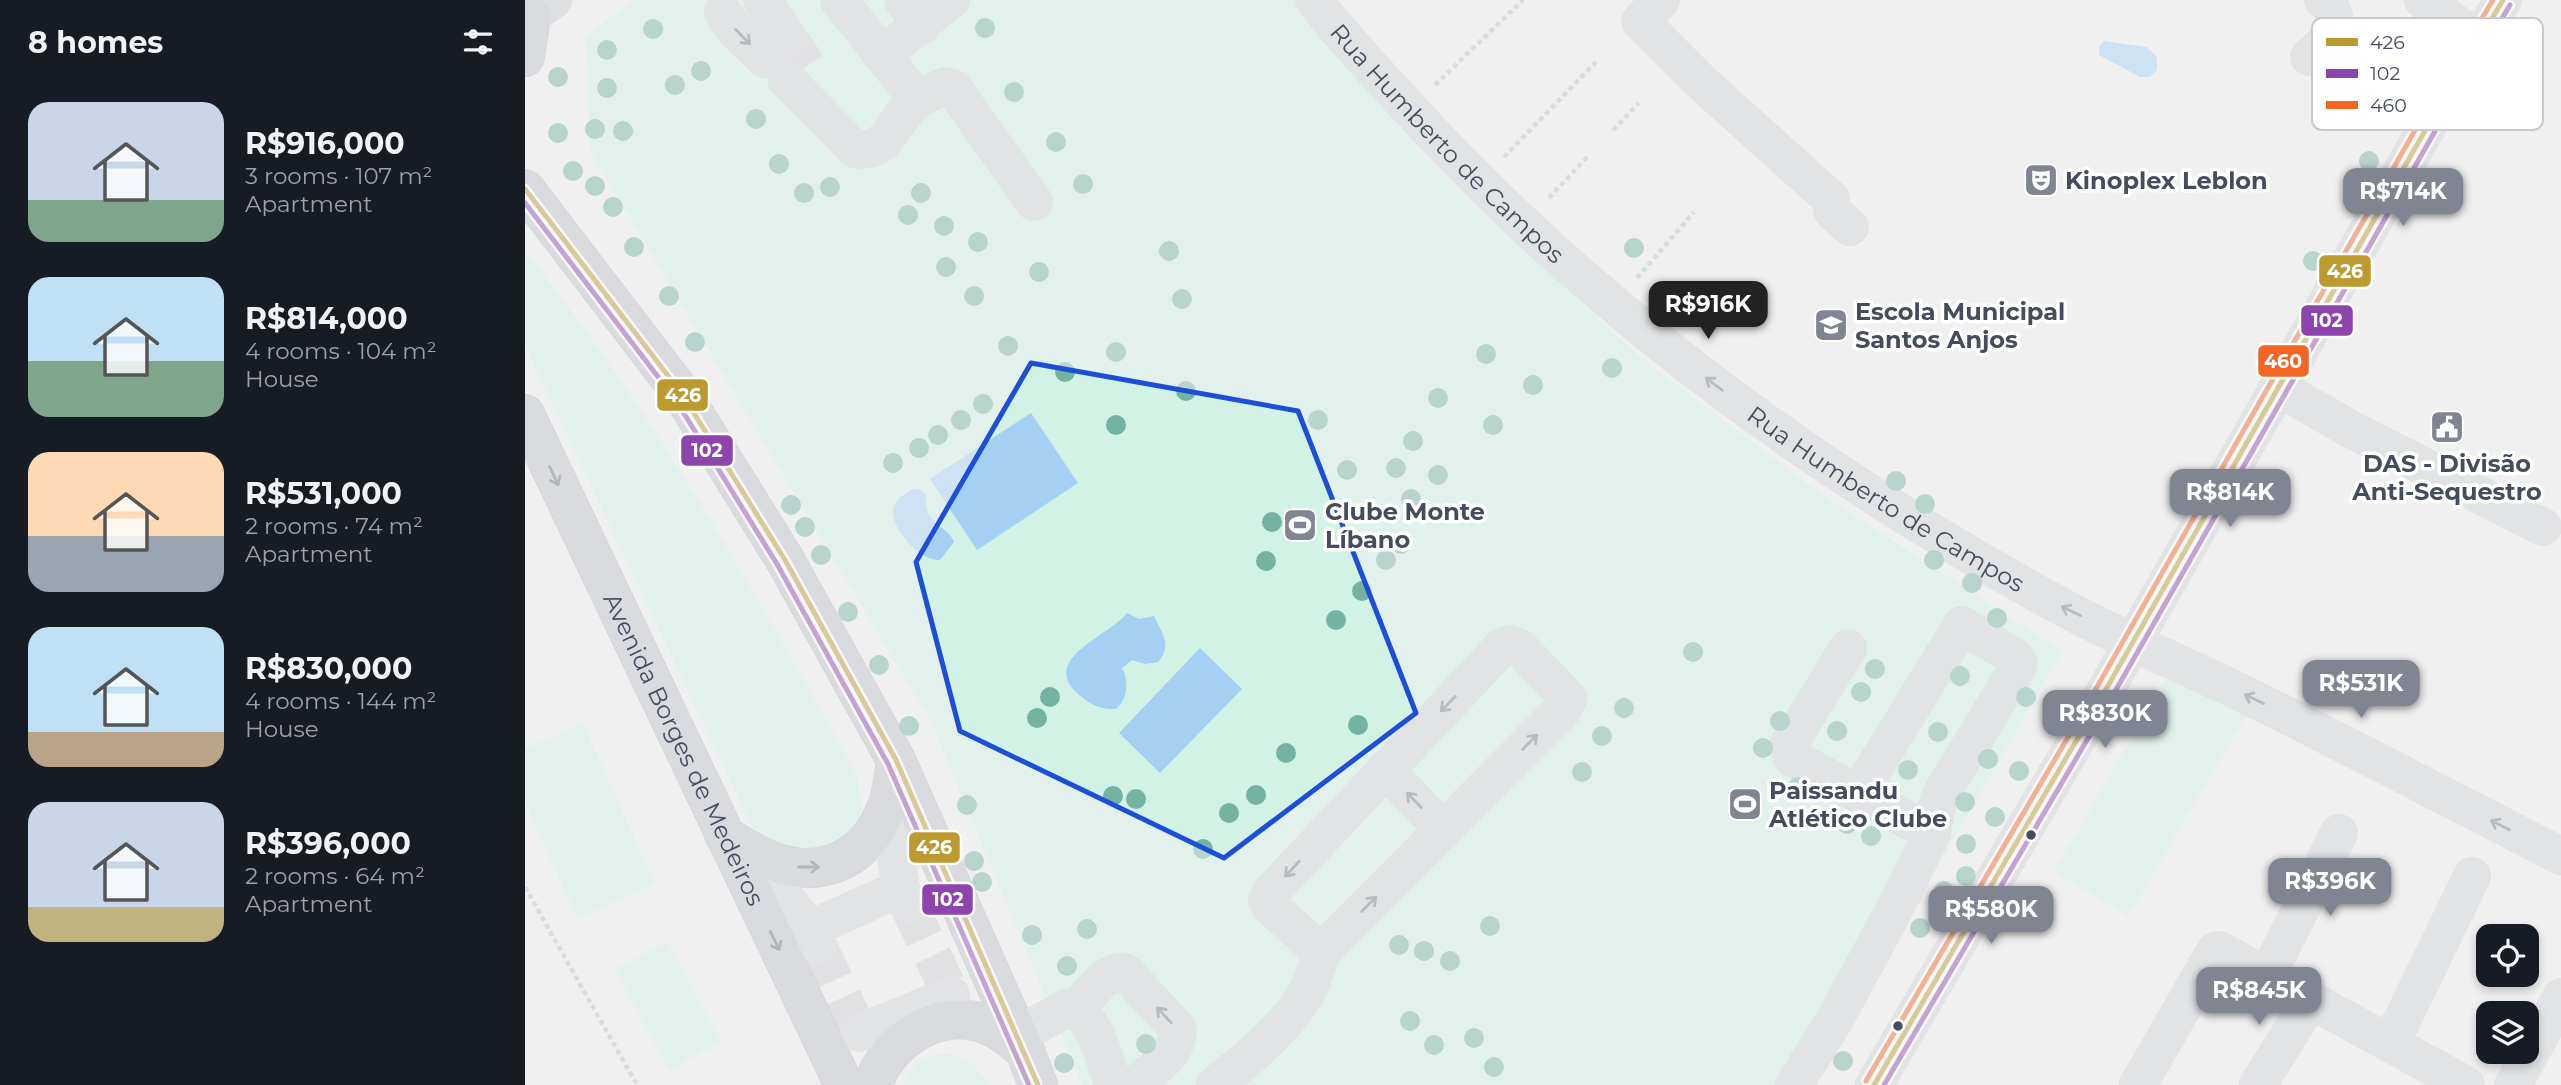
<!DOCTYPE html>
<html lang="en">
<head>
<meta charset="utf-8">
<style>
  body { margin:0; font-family:Montserrat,sans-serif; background:#242831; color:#f1f3f6; height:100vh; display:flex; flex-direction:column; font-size:26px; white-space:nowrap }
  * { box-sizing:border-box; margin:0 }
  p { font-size:23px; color:#9ea1a6 }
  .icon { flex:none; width:38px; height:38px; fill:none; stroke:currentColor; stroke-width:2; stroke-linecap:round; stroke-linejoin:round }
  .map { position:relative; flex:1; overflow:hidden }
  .panel { display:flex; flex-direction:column; background:#171b24; width:525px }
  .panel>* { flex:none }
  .fabs { position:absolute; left:1951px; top:924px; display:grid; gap:14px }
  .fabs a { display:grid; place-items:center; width:63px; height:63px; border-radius:14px; background:#171b24; box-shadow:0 4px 10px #0003; font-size:35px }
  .price { position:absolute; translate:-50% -60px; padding:0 16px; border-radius:14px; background:#818591; color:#fff; font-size:23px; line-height:46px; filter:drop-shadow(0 2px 4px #0008) }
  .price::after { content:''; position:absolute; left:50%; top:42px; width:21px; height:16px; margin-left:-10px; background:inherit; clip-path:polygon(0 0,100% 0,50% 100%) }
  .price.on { background:#222; color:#fff }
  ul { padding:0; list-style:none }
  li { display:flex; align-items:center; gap:21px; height:175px; padding:0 28px }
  li span { display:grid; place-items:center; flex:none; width:196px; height:140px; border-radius:21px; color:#555 }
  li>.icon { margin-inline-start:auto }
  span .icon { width:84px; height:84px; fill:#fffc; stroke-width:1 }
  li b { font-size:30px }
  h2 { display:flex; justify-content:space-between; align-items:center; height:84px; padding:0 28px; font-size:30px }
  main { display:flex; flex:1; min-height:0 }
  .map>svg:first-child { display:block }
</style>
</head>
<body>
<main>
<section class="panel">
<h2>8 homes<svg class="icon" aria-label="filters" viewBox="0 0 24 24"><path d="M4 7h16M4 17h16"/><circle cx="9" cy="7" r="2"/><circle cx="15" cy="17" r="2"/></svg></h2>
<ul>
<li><span style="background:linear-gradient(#c9d6e8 70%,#7fa58c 0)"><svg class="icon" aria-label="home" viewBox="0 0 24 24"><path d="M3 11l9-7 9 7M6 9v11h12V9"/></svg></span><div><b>R$916,000</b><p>3 rooms · 107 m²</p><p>Apartment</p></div></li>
<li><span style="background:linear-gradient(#bfe0f5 60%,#7fa58c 0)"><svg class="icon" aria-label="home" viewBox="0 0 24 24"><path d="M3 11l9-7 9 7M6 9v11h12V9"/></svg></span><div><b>R$814,000</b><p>4 rooms · 104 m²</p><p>House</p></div></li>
<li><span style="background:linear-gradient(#ffd9b3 60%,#9aa5b1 0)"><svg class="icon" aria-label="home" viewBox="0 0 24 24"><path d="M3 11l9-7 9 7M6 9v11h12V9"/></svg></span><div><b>R$531,000</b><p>2 rooms · 74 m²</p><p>Apartment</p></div></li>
<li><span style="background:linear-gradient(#bfe0f5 75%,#b9a48a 0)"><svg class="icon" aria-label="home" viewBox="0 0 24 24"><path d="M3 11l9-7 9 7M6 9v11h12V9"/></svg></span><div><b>R$830,000</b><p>4 rooms · 144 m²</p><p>House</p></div></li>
<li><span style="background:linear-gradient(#c9d6e8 75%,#c2b280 0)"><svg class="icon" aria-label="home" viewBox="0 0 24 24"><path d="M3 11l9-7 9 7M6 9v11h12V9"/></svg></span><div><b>R$396,000</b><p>2 rooms · 64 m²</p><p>Apartment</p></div></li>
</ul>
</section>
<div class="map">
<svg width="2036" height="1085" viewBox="0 0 2036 1085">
  <rect width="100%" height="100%" fill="#f1f0f0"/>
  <g fill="#d2f2e6">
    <path d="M109 0H770L903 159 1116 358 1295 493 1537 651 1288 1085H557L406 722 65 151 61 36Z"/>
    <path d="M0 251C130 412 231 595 332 775L337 810 325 836 278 860 230 833 0 346Z"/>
    <path d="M1646 672 1723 713 1603 916 1529 871Z"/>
    <path d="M58 723 130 884 52 918 0 802V749Z"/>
    <path d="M143 942 196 1042 144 1070 90 969Z"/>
    <path d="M422 1053 448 1064 466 1085H378C387 1062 398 1057 422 1053Z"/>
  </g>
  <g fill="#a3d0f3">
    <path d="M1579 41 1621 47 1632 57V70L1625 77H1615L1574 55V47Z"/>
    <path d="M506 413 553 483 452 550 405 479Z"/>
    <path d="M387 489H393L401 494C398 528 422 523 429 542L415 560C395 561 367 530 368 510 369 500 380 494 387 489Z"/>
    <path d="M602 613 614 619 629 616C637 633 648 646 633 662L620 664 607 660 597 668C604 681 603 699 591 709 575 710 564 704 552 693 515 658 586 635 602 613Z"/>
    <path d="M675 648 717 689 635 773 594 733Z"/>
  </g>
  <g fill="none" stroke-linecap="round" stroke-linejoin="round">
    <g stroke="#cfcfd3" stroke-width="38" stroke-dasharray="38 19" stroke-linecap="butt">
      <path d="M266 42 282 66"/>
      <path d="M383 904 421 984"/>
      <path d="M293 946 330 1024"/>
    </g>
    <g stroke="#b4b7c0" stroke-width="40">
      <g id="highway">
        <path d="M0 57 6 16"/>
        <path d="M0 189 157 394 260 560 371 760 500 1051 513 1085"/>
        <path id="s2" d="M0 414 319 1085"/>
        <path d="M199 835C215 845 230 855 247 861 301 881 345 856 363 803 368 789 369 774 371 760"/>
        <path d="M348 1085C361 1042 410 1010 454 1022 472 1027 487 1039 500 1051"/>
      </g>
    </g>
    <g stroke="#bac7c6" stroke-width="4.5" stroke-dasharray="5 3.5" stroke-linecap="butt">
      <path d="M910 85 998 0"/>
      <path d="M1088 130 1114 103"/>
      <path d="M979 157 1071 62"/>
      <path d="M1024 198 1064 155"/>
      <path d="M1112 278 1169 212"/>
      <path d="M0 887 112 1085"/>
    </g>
    <g stroke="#d1d2d6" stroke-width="38">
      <path d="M237 0 266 42"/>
      <path d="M314 0 392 99"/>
      <path d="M378 0 396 26"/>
      <path id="s1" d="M789 0C817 37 849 70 880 104 1064 306 1288 471 1528 602 1595 639 1667 668 1735 702 1836 752 1936 805 2036 856"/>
      <path d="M1136 0 1115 21 1176 82 1306 199 1307 211 1325 227"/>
      <path d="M1898 0 1954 40"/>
      <path d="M198 13 213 33 240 59"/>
      <path d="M357 55 426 0"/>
      <path d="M1784 57C1802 42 1823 20 1798 0"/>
      <path d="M261 79 330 149C364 155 368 119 391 101 398 94 411 91 421 86L428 88 509 202"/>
      <path d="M1752 387 1827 430 2018 527"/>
      <path d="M1323 648 1263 746 1267 758 1407 833"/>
      <path d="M860 769 918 830"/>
      <path d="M362 804 376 888 383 904"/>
      <path d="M220 848 285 929 293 946"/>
      <path d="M285 929 376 888"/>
      <path d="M1742 976 1814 833"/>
      <path d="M551 1010C563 997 579 969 600 972L653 1029C654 1053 627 1070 611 1085"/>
      <path d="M334 1033 426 995"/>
      <path d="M493 1035 542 1008C572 1015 579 1059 588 1085"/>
      <path d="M1866 1043 1947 876"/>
      <path d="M690 1085C723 1059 769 1022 786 983 790 973 793 962 796 952L1039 708 1043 698 995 648 986 644 978 646 746 892 742 899 745 906 796 952"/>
      <path d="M1269 1085 1309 1021 1374 901 1407 833 1411 809 1416 794 1492 669 1494 663 1491 658 1437 625 1333 794"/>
      <path d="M1349 1085 1564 719 1917 101 1978 0"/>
      <path d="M1613 1085 1690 951 1694 950 1941 1085"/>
      <path d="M1733 1085 1786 999"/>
      <path d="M1988 1085 2036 997"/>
    </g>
    <path stroke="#caccd1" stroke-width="38" d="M0 20 28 0"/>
    <use href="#highway" stroke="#bfc2ca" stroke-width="38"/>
    <g stroke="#fff" stroke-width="10">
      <g id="bus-1">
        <path d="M0 189 157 394 260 560 371 760 513 1085"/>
        <path d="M1349 1085 1564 719 1917 101 1978 0"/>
      </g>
    </g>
    <g stroke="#fff" stroke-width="10">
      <g id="bus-2">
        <path d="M0 203 150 399 252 564 363 764 504 1085"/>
        <path d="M1359 1085 1572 723 1925 105 1985 5"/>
      </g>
    </g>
    <g stroke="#fff" stroke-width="10">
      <path id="bus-3" d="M1341 1081 1556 715 1909 97 1968 0"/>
    </g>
    <use href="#bus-1" stroke="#bd9a30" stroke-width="5"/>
    <use href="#bus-2" stroke="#8e44ad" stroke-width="5"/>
    <use href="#bus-3" stroke="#f26522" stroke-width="5"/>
  </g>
  <g fill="#74b3a2">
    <circle cx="460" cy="28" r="10"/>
    <circle cx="128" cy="29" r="10"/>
    <circle cx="82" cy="50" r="10"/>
    <circle cx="176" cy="71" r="10"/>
    <circle cx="33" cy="77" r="10"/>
    <circle cx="150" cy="85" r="10"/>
    <circle cx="82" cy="88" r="10"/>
    <circle cx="489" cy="92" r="10"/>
    <circle cx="231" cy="119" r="10"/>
    <circle cx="70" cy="129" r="10"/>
    <circle cx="98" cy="131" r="10"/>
    <circle cx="33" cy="133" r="10"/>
    <circle cx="531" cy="142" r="10"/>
    <circle cx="1844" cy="161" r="10"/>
    <circle cx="254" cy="164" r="10"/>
    <circle cx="48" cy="171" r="10"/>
    <circle cx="558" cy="184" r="10"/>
    <circle cx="70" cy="186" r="10"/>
    <circle cx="305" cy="187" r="10"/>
    <circle cx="279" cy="193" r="10"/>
    <circle cx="396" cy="193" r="10"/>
    <circle cx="88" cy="207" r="10"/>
    <circle cx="383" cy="215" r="10"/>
    <circle cx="419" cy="226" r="10"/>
    <circle cx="453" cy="242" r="10"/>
    <circle cx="109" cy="247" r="10"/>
    <circle cx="1109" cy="248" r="10"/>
    <circle cx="644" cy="251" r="10"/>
    <circle cx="1788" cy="261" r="10"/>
    <circle cx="421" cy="267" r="10"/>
    <circle cx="514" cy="272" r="10"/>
    <circle cx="144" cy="296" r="10"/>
    <circle cx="449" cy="296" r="10"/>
    <circle cx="657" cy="299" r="10"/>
    <circle cx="170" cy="342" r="10"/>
    <circle cx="483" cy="346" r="10"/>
    <circle cx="591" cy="352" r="10"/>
    <circle cx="961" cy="354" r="10"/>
    <circle cx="1087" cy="368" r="10"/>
    <circle cx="540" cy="372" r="10"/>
    <circle cx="1008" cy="385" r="10"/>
    <circle cx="661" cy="391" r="10"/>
    <circle cx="913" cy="398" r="10"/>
    <circle cx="458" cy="404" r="10"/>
    <circle cx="436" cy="420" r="10"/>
    <circle cx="793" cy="420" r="10"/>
    <circle cx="591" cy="425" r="10"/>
    <circle cx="968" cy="425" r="10"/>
    <circle cx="413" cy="435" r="10"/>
    <circle cx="888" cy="441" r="10"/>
    <circle cx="394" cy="448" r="10"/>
    <circle cx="368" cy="463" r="10"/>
    <circle cx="871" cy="468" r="10"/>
    <circle cx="822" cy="470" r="10"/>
    <circle cx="913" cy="475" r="10"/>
    <circle cx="1371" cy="481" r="10"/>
    <circle cx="886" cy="499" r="10"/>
    <circle cx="1400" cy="504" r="10"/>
    <circle cx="266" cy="505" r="10"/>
    <circle cx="747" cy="522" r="10"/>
    <circle cx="280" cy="527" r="10"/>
    <circle cx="876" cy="544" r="10"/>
    <circle cx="296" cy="555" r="10"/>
    <circle cx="861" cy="560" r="10"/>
    <circle cx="1409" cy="560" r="10"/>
    <circle cx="741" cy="561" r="10"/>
    <circle cx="1447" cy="583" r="10"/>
    <circle cx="837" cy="591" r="10"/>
    <circle cx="323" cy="612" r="10"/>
    <circle cx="1472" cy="618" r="10"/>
    <circle cx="811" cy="620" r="10"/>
    <circle cx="1168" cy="652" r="10"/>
    <circle cx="354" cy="665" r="10"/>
    <circle cx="1350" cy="669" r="10"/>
    <circle cx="1435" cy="676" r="10"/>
    <circle cx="1336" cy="692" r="10"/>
    <circle cx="525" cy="697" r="10"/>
    <circle cx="1501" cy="697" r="10"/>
    <circle cx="1099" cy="708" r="10"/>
    <circle cx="512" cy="718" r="10"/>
    <circle cx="1255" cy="721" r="10"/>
    <circle cx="833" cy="725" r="10"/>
    <circle cx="384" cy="726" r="10"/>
    <circle cx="1312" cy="731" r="10"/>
    <circle cx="1413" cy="732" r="10"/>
    <circle cx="1077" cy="736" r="10"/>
    <circle cx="1238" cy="748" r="10"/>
    <circle cx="761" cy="753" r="10"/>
    <circle cx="1463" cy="759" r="10"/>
    <circle cx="1383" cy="770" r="10"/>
    <circle cx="1494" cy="771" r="10"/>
    <circle cx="1057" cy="772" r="10"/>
    <circle cx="1273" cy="787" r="10"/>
    <circle cx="731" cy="795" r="10"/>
    <circle cx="588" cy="796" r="10"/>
    <circle cx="611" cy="799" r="10"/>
    <circle cx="1440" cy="802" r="10"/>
    <circle cx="442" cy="805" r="10"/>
    <circle cx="704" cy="813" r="10"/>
    <circle cx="1470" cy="817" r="10"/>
    <circle cx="1322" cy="824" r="10"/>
    <circle cx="1346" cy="836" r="10"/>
    <circle cx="1441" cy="844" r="10"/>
    <circle cx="678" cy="849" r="10"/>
    <circle cx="449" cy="861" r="10"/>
    <circle cx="1441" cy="876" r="10"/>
    <circle cx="457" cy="882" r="10"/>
    <circle cx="1419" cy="891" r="10"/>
    <circle cx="965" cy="926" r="10"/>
    <circle cx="1395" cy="928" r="10"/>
    <circle cx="562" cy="929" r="10"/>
    <circle cx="507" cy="935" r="10"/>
    <circle cx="874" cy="945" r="10"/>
    <circle cx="899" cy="951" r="10"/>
    <circle cx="925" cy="961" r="10"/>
    <circle cx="542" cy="966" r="10"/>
    <circle cx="885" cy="1021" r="10"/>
    <circle cx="949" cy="1038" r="10"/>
    <circle cx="621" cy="1044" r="10"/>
    <circle cx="909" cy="1045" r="10"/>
    <circle cx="1318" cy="1061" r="10"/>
    <circle cx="539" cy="1063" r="10"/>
    <circle cx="969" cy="1067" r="10"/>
  </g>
  <defs><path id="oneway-shaft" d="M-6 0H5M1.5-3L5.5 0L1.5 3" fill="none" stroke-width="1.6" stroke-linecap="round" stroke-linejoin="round" transform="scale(1.75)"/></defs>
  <g stroke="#767b88">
    <use href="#oneway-shaft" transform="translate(218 37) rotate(46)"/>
    <use href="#oneway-shaft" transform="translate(1189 384) rotate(-143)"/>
    <use href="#oneway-shaft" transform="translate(1546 611) rotate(-154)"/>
    <use href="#oneway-shaft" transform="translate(1729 699) rotate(-154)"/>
    <use href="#oneway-shaft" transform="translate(923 704) rotate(134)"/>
    <use href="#oneway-shaft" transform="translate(1005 742) rotate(-45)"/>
    <use href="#oneway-shaft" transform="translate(889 800) rotate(-134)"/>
    <use href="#oneway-shaft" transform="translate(1975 825) rotate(-153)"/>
    <use href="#oneway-shaft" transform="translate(767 869) rotate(133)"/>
    <use href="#oneway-shaft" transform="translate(844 904) rotate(-45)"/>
    <use href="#oneway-shaft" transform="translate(639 1015) rotate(-133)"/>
  </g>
  <g stroke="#6a6f7e">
    <use href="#oneway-shaft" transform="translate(29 476) rotate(65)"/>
    <use href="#oneway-shaft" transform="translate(284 867)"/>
    <use href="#oneway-shaft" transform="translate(250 941) rotate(64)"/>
  </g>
  <path d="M0 0H2036V1085H0ZM506 363 773 411 891 713 699 858 435 731 391 562Z" fill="#f1f0f0" fill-opacity=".55" fill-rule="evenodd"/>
  <path fill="none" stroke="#1d4ed8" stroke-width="5" stroke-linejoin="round" d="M506 363 773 411 891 713 699 858 435 731 391 562Z"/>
  <defs>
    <g id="theatre-square" transform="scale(1.75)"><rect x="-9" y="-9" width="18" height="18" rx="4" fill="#818591" stroke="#fff"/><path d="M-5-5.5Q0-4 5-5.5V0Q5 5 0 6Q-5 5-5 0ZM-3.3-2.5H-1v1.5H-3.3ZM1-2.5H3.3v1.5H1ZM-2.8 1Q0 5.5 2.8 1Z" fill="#fff"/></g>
    <g id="school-square" transform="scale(1.75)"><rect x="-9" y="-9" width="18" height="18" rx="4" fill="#818591" stroke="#fff"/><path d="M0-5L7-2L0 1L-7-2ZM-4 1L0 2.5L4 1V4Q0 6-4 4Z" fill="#fff"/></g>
    <g id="civic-square" transform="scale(1.75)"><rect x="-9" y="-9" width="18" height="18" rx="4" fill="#818591" stroke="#fff"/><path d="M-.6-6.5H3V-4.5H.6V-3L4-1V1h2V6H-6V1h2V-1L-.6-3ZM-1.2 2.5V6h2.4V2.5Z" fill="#fff"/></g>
    <g id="stadium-square" transform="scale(1.75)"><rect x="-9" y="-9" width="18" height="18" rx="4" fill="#818591" stroke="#fff"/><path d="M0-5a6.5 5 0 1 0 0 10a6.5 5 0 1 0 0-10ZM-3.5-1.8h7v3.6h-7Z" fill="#fff"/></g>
  </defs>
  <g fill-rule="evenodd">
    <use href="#theatre-square" x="1516" y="180"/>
    <use href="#school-square" x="1306" y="325"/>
    <use href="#civic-square" x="1922" y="427"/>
    <use href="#stadium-square" x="775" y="525"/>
    <use href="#stadium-square" x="1220" y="804"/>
  </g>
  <g fill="#454c5e" stroke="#fff" stroke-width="2.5">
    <circle cx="1506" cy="835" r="6"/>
    <circle cx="1373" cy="1026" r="6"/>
  </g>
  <g text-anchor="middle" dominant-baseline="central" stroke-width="7" stroke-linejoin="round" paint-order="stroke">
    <g font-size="24" fill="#454c5e" stroke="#fff">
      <text stroke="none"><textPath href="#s1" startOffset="196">Rua Humberto de Campos</textPath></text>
      <text stroke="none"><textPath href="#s1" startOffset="763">Rua Humberto de Campos</textPath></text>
      <text stroke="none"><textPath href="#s2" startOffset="371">Avenida Borges de Medeiros</textPath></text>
    </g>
    <g font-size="24" font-weight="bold" fill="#454c5e" stroke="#fff" text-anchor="start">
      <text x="1540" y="180">Kinoplex Leblon</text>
      <text x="1330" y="311">Escola Municipal<tspan x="1330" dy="28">Santos Anjos</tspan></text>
      <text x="1922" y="463" text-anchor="middle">DAS - Divisão<tspan x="1922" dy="28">Anti-Sequestro</tspan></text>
      <text x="800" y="511">Clube Monte<tspan x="800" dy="28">Líbano</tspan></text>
      <text x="1244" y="790">Paissandu<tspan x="1244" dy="28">Atlético Clube</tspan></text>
    </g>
  </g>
  <rect x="1787" y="18" width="231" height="112" rx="10" fill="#fff" stroke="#c7c9cf" stroke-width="2"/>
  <rect x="1801" y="38" width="32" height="8" fill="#bd9a30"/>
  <rect x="1801" y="69" width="32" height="9" fill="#8e44ad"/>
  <rect x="1801" y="101" width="32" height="8" fill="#f26522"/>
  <g font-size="19" fill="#454c5e">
    <text x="1845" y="49">426</text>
    <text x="1845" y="80">102</text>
    <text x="1845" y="112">460</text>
  </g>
  <g stroke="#fff" stroke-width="2.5">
    <rect x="1793" y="254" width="54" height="34" rx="7" fill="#bd9a30"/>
    <rect x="1775" y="304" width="54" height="33" rx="7" fill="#8e44ad"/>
    <rect x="1732" y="344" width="53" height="34" rx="7" fill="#f26522"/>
    <rect x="131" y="378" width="53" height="34" rx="7" fill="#bd9a30"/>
    <rect x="155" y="434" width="54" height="33" rx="7" fill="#8e44ad"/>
    <rect x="383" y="831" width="53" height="33" rx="7" fill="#bd9a30"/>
    <rect x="396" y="883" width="53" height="33" rx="7" fill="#8e44ad"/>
  </g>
  <g font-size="19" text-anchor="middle" font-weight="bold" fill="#fff">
    <text x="1820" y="278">426</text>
    <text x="1802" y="327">102</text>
    <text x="1758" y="368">460</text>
    <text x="158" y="402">426</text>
    <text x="182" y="457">102</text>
    <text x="409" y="854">426</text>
    <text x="423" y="906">102</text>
  </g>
</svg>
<div class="fabs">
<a><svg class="icon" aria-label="locate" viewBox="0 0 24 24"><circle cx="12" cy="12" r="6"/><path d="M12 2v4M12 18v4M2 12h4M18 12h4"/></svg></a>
<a><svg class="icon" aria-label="layers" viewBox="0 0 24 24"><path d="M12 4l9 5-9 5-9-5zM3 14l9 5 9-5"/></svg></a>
</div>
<b class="price" style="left:1878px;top:228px">R$714K</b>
<b class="price on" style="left:1183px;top:341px">R$916K</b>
<b class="price" style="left:1705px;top:529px">R$814K</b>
<b class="price" style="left:1836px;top:720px">R$531K</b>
<b class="price" style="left:1580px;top:750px">R$830K</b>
<b class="price" style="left:1805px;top:918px">R$396K</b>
<b class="price" style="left:1466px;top:946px">R$580K</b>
<b class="price" style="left:1734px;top:1027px">R$845K</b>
</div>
</main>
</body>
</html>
